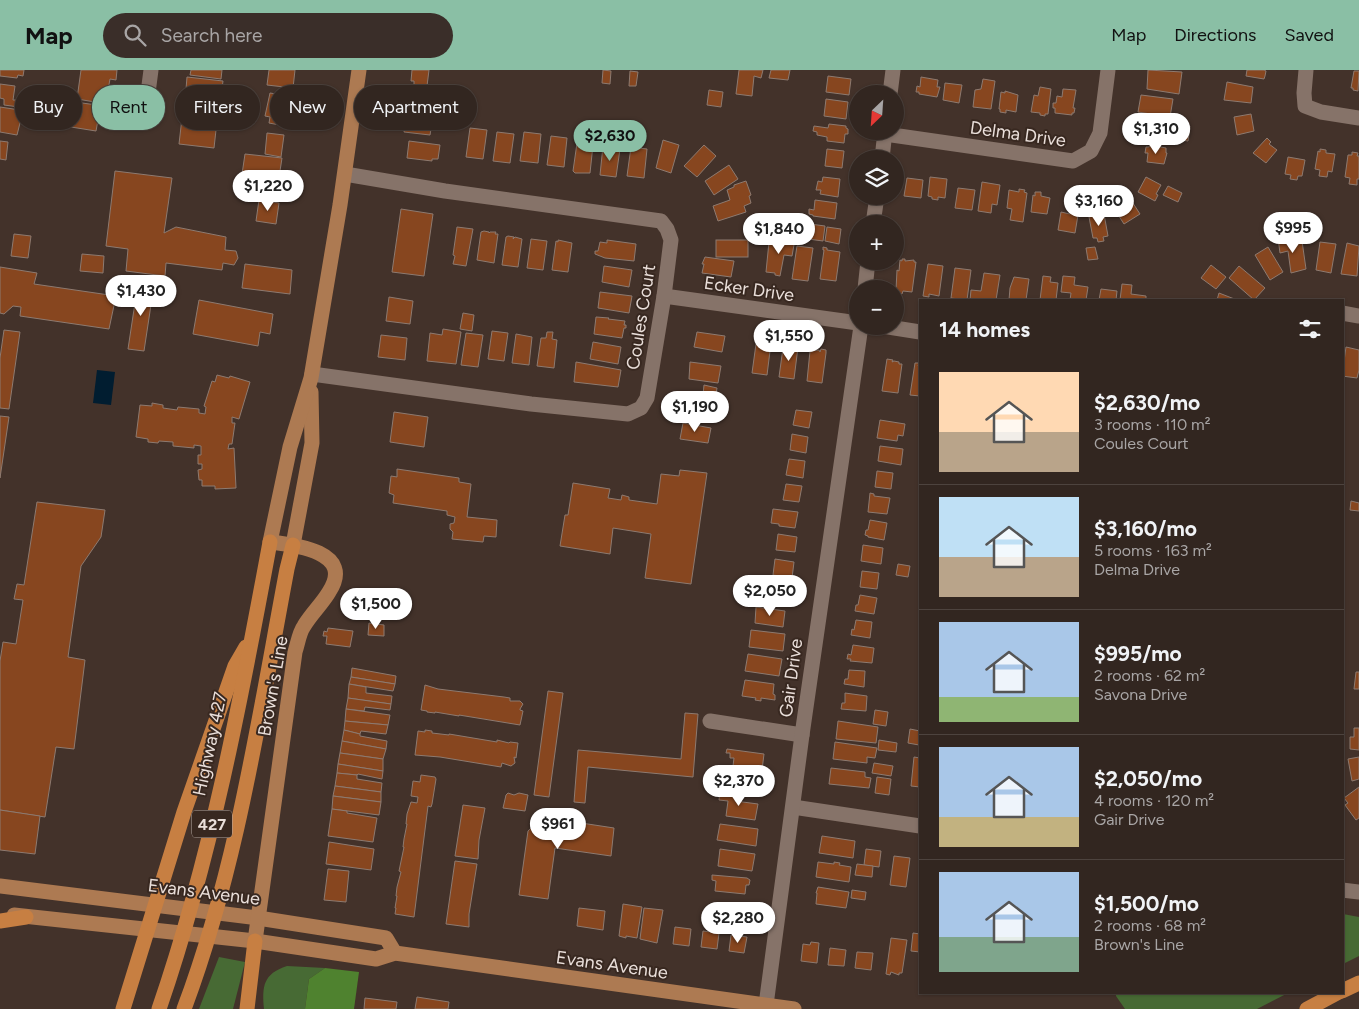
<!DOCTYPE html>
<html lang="en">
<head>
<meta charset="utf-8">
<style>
  body { margin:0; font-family:Figtree,sans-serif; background:#3a2e29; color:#f1f3f6; height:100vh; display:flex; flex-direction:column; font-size:19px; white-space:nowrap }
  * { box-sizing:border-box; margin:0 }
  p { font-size:16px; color:#a8a5a5 }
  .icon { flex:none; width:28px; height:28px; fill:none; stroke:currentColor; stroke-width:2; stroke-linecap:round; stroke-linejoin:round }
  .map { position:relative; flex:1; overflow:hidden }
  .side { position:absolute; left:919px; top:229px; width:425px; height:695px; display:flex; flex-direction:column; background:#322620; border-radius:0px; box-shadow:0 1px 4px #0004,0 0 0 1px #4d433e }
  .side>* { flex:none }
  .guide { position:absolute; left:15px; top:15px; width:475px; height:45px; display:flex; gap:10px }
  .needle { width:32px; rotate:205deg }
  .tools { position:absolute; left:849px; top:15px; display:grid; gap:10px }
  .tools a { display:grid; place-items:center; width:55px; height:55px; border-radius:50%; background:#322620; box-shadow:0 1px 4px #0004,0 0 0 1px #4d433e; font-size:25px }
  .price { position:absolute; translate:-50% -42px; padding:0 11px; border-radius:18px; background:#fff; color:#222; font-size:16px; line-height:32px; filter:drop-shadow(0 1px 2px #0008) }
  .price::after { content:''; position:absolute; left:50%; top:30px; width:15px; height:11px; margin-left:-8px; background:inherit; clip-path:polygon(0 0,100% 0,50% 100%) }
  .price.on { background:#8abfa5; color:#111 }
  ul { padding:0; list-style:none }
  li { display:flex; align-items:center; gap:15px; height:125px; padding:0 20px }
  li+li { border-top:1px solid #4d433e }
  li span { display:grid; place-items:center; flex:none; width:140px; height:100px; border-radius:0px; color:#555 }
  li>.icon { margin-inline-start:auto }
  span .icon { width:60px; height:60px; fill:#fffc; stroke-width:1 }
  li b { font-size:21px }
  h2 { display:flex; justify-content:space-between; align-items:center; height:60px; padding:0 20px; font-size:21px }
  .pill { padding:0 18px; border-radius:22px; background:#322620; box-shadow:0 1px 4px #0004,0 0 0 1px #4d433e; font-size:18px; line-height:45px }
  .pill.on { background:#8abfa5; color:#111 }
  header { display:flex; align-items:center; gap:30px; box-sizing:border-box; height:70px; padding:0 25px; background:#8abfa5; color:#111 }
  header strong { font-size:24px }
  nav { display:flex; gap:28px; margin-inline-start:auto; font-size:18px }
  .search { width:350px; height:45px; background:#3a2e29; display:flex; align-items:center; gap:12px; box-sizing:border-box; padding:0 18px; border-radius:28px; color:#a8a5a5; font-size:19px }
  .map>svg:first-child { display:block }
</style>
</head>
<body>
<header>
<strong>Map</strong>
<div class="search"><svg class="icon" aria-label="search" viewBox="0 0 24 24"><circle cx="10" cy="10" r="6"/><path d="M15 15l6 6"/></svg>Search here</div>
<nav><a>Map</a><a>Directions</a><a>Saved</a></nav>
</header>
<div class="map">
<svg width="1359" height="939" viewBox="0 0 1359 939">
  <rect width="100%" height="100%" fill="#43322a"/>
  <g fill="#476a34">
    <path d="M1343 844 1359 847V886L1343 894Z"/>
    <path d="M219 887 245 892 233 939H199Z"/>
    <path d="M287 896 325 898 309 909 305 939H264C262 916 263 904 287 896Z"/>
    <path d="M1116 923V922L1288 923 1257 939H1125L1116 926Z"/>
  </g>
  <path fill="#4f822f" d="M325 898 359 902 354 939H305L309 909Z"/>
  <path fill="#011d30" d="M97 300 115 302 111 335 93 333Z"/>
  <g fill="#87461f" stroke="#8d7a70">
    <path d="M0 0H24L23 6 18 5 17 8 0 6Z"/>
    <path d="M81 0H117L116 10 110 9 108 20 115 21 113 35 77 29Z"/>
    <path d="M191 0H222L221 9 190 5Z"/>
    <path d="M269 0H295L293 18 267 15Z"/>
    <path d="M412 0H429L427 16 414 15V11H411Z"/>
    <path d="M603 0 611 1 610 14 602 13Z"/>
    <path d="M739 0H763L761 8 754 6 752 26 736 24Z"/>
    <path d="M771 0H790L788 10 769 8Z"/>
    <path d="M1148 0 1182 2 1179 24 1147 19Z"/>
    <path d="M1247 0H1264L1266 1 1265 6 1264 9 1246 6Z"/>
    <path d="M630 1 638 2 636 16H629Z"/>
    <path d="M1354 1H1359L1358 21 1353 20V18H1351Z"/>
    <path d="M828 6 851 9 849 25 826 22Z"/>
    <path d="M187 7 223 11 218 48 182 44 184 31H190L192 20 186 19Z"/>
    <path d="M921 7 938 10 937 17H940L937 27 919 24V22H916L917 16 920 17Z"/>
    <path d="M983 9 995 11 991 39 973 37 975 20 981 19Z"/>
    <path d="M1227 12 1253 17 1251 33 1224 30Z"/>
    <path d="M945 13 962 15 959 33 943 30Z"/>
    <path d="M0 14 15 16 13 30H20L19 37 4 35V29L0 28Z"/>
    <path d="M1040 17 1051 19 1048 44H1045V46L1040 45V43L1031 42 1034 25 1038 26Z"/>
    <path d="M410 19 436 22 433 40 408 36Z"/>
    <path d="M1063 19 1076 20 1073 38H1075L1074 43H1072V45L1055 43V38H1053V33H1056L1057 26 1062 27Z"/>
    <path d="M709 20 723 22 721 37 707 35Z"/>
    <path d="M1005 21 1018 25 1016 42 1006 40V43L1000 42V39H999L1001 22 1005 23Z"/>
    <path d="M270 23 288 26 285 56 269 53 270 47 265 46Z"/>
    <path d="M1141 25 1173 29 1170 47 1138 42Z"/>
    <path d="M826 29 848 32 846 49 824 46Z"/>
    <path d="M75 32 111 37 109 51 98 50 96 61 71 57 73 43H71L72 33H74Z"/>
    <path d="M0 37 20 40 19 49H21L17 65 0 62Z"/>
    <path d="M407 44 433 47 430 65 404 62Z"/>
    <path d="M1251 44 1254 61 1237 65 1234 47Z"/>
    <path d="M182 48 217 51V54H221L220 60H216L214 78 179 74Z"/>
    <path d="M1142 51 1160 52 1159 61H1163L1162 68 1158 67 1157 70 1140 68V65H1137L1138 59H1141Z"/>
    <path d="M829 54 846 56V58L848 59V64H845L844 73 827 71V67L817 65V62L813 61 814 56 828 58Z"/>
    <path d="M1177 54 1190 56 1188 71 1174 69Z"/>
    <path d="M470 58 487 60 483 89 466 87Z"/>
    <path d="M497 62 514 64 510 93 493 91Z"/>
    <path d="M524 62 541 64 538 93 520 91Z"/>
    <path d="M267 63 284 65 281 87 265 84Z"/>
    <path d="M551 66 567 68 564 97 547 95Z"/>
    <path d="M1267 68 1271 72 1269 74 1277 80 1266 93 1253 83Z"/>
    <path d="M663 70 679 75 671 103 656 98Z"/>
    <path d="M0 71 8 72 6 90 0 89Z"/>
    <path d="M409 71 440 75 438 89H432V91L407 88Z"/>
    <path d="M577 73 593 75 590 103H575L573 101Z"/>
    <path d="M704 75 716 86 697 107 684 96Z"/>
    <path d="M1150 75 1166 78V83H1167L1164 94 1147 92 1148 83H1145L1146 77H1149Z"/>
    <path d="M603 76 620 79 616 107 600 105Z"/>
    <path d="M631 77 647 79 644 108 627 106Z"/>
    <path d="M827 79 844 81 842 98 825 96Z"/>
    <path d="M1320 79 1326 80V83L1335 84 1332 102 1328 101 1327 107 1319 106 1320 100 1315 99 1318 81 1320 82Z"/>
    <path d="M1352 82 1358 83 1357 86H1359V109H1357V115L1349 114 1350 108 1345 107 1348 85H1352Z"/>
    <path d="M245 84 282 88 280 101 279 100 278 116 241 111Z"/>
    <path d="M1288 87 1305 90 1302 106H1298L1297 110 1290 109 1291 105 1285 104Z"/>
    <path d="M729 95 738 109 714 125 705 111Z"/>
    <path d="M115 101 172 108 164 163 176 157 226 167 225 180 236 181 238 188 234 195 223 193 222 200 166 193 165 206 126 201 128 179 106 176Z"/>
    <path d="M823 107 840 109 838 127 820 124 821 120H816L818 111 822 112Z"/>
    <path d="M930 107 947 109 945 128 938 127V130L932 129V127L928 126Z"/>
    <path d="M1146 107 1161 115 1156 124 1158 125 1155 131 1138 122Z"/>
    <path d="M907 108 923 110 921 128 904 126Z"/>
    <path d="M746 111 751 125 749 126 751 133 744 136 746 142 718 151 713 136 730 130 727 120 734 117V115Z"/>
    <path d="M982 112 1000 115 997 135 992 134 991 143 978 141Z"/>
    <path d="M1168 116 1182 123 1178 132 1163 125Z"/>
    <path d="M958 118 975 120 972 140 955 138Z"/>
    <path d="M1019 119 1025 120 1024 122 1027 123 1023 152 1010 150 1012 139 1007 138 1009 120 1019 122Z"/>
    <path d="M1035 122H1041V126L1050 128 1047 144 1031 142 1033 125 1035 126Z"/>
    <path d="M1129 127 1140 144 1124 154 1113 137Z"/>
    <path d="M259 130 279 133 276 154 256 151Z"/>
    <path d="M815 130 837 133 835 149 813 146V145L809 144V139L814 140Z"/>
    <path d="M401 139 433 144 424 206 392 202Z"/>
    <path d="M1070 141 1076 142V145H1078L1075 163 1058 160 1061 142 1070 144Z"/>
    <path d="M1097 142 1098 145 1104 144 1108 166 1103 167 1104 171 1098 172 1097 168H1093L1089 147 1093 146 1092 143Z"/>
    <path d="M810 154 825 156 823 171 808 169Z"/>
    <path d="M750 156H763V169H749Z"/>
    <path d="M457 157 473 159 466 196 453 194 455 186 453 185Z"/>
    <path d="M827 157 841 159 839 174 825 171Z"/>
    <path d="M484 161 489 162V163L490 162H496L495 164H498L494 193 477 190 481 162Z"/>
    <path d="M14 164 31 166 28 188 11 186Z"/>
    <path d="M508 166 514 167 513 169 515 167 522 169 518 197 502 195 506 167Z"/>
    <path d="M1288 167 1289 173 1302 171 1306 199 1291 203 1288 181 1280 183 1278 168Z"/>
    <path d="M785 168 795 169 792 186 784 185 780 206 775 205V203L766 202 769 172 784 174Z"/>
    <path d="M531 169 547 171 543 200 527 198Z"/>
    <path d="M558 170 572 173 568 202 552 200 556 171 558 172Z"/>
    <path d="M607 170 636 174 634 191 605 188 595 184V181H598L600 172 607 173Z"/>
    <rect x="716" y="170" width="32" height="17"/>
    <path d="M1320 172 1336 174 1331 203 1316 200Z"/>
    <path d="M1347 173 1359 176 1357 206 1341 204Z"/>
    <path d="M797 176 813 178 808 211 792 209Z"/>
    <path d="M823 177 827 178V180L840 182 836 211 820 209 824 180H823Z"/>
    <path d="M1095 177 1098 189 1088 190 1086 178Z"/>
    <path d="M1268 177 1283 202 1270 210 1255 185Z"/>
    <path d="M82 184 104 186 103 203 80 201Z"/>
    <path d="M705 187 734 191 731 207 702 203 704 194H702Z"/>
    <path d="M902 189H905V191L914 190V192H916L912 222 903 221 902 224 897 223 896 220 897 200 899 201 900 190 902 191Z"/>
    <path d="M245 194 292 200 290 224 242 218Z"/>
    <path d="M928 194 943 196 939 226 929 224V227L923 226Z"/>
    <path d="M1211 195 1226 207 1216 219 1201 208Z"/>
    <path d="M604 196 632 200 629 217 602 212Z"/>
    <path d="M1239 196 1265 218 1254 230 1229 208Z"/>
    <path d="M0 197 37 203 34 214 116 226 109 259 20 246 21 237 13 236 4 244 0 243Z"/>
    <path d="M955 198 971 200 967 230 951 228Z"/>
    <path d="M984 203 1000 205 996 230H970L971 220 981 221Z"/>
    <path d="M1043 206 1051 207 1050 212 1058 213 1056 230H1040Z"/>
    <path d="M1063 206 1075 207 1074 215 1088 217 1086 230H1070L1071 223 1061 222Z"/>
    <path d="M1014 207 1029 209 1026 230H1009L1010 218Z"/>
    <path d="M138 213 154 215 144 281 128 279Z"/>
    <path d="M1122 214 1132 215 1131 224 1146 226V230H1120Z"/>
    <path d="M1101 219 1117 221 1116 230H1099Z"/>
    <path d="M600 222 632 226 629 243 598 238Z"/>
    <path d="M1219 223 1237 230H1217Z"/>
    <path d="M389 227 413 231 410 254 386 251Z"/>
    <path d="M199 230 273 244 270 264 260 262 258 276 193 264Z"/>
    <path d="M463 243 474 245 472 261 460 259Z"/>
    <path d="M596 247 609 248 608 249 625 251 624 255H626V258H624L622 268 594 264Z"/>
    <path d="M443 259 461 262 456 294 427 291 430 263 442 265Z"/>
    <path d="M4 260 20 262 9 339 0 338V288Z"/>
    <path d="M492 261 508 263 504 291 488 289Z"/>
    <path d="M547 262H553L552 269 557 270 554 298 537 296 541 268H546Z"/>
    <path d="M697 262 725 266 722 282 694 277Z"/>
    <path d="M466 263 483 265 478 297 461 295Z"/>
    <path d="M516 264 532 267 529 295 512 293Z"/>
    <path d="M381 265 407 268 405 290 378 287Z"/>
    <path d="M593 272 621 277 618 294 590 289Z"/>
    <path d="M759 272 765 273 764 275 766 272 771 273 767 305 752 303 756 274H758Z"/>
    <path d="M786 276H792L793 279V276L798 277 794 309 779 307 783 278H786Z"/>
    <path d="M1346 277 1359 280V300L1357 308 1342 306Z"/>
    <path d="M821 279 826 280V283L822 313 807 311 810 281 819 280 820 282Z"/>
    <path d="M887 289 893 290 892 292 894 291 899 292V294H902L898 323 882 321Z"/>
    <path d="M576 292 621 300 618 317 574 312Z"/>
    <path d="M690 292 721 296 718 313 689 309Z"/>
    <path d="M915 293H919L918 296H920V326L910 325Z"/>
    <path d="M217 305 229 308 230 306 250 312 239 349 232 347V353H235L232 374H229L228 379 234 378 236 418 215 419V416H202V410H199L198 400 202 399V394H198V385H201V376L194 375V378L173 376V372L159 371 158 373 148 372V369L136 367 140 335 152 336V333L163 335V338L177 340 178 337 199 339V343L205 344 206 337 204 336 212 311 215 312Z"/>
    <path d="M704 315 717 318 713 343 685 339 688 323 703 325Z"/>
    <path d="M796 340 812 342 809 358 793 355Z"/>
    <path d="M394 342 428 347 424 377 390 372Z"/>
    <path d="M0 346 9 347 0 408Z"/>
    <path d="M880 350 905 354 903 366 898 365 897 371 877 368Z"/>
    <path d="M683 353 711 358 708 373 680 369Z"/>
    <path d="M792 364 808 367 806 383 790 380Z"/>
    <path d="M880 376 903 379 901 395 878 391Z"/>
    <path d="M789 389 805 391 803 408 786 405Z"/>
    <path d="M397 399 459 408V412L471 414 467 447 497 450 496 467 484 466 483 472 452 469 453 462 450 459V454L454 453 455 447 447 445V441L393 433 394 425 389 423 391 406 397 407Z"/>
    <path d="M680 400 707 403 691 514 645 508 651 464 613 458 610 484 560 476 565 445H568L573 413 610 419 608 428 621 430 622 425 629 427V430L657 434 661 404 679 406Z"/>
    <path d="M877 401 893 403 891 419 875 417Z"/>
    <path d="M786 414 802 416 799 432 783 430Z"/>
    <path d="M870 423 874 424V426L890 428 887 444 868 442Z"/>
    <path d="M1351 431 1359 433V441L1350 440Z"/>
    <path d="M37 432 105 440 101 467 81 496 68 587 85 590 74 679 56 677 45 747 0 740V591L3 572 16 574 23 530 14 529 17 514 24 515Z"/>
    <path d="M773 439 798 442 795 458 779 456V454L771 453Z"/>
    <path d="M870 450 887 453 884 470 868 467V466L865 465 866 460H868Z"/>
    <path d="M778 464 797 467 795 482 776 480Z"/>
    <path d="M863 475 883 478 881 494 861 491Z"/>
    <path d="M775 489 794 492 792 508 773 505Z"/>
    <path d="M898 494 910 496 908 507 896 505Z"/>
    <path d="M862 501 879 503 877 519 860 517Z"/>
    <path d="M768 514 791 517 789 533 769 530V528H766Z"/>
    <path d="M860 525 877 528 874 544 855 541 856 535H858Z"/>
    <path d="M756 537 785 541 783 557 755 553Z"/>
    <path d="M856 550 872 552 870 568 851 565 852 559 854 560Z"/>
    <path d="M369 553 384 555V566L368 565Z"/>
    <path d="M328 558 353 561 350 577 326 574 327 566H323L324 561 327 562Z"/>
    <path d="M751 560 785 564 783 581 749 577Z"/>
    <path d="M853 575 874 578 872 593 850 591 851 589H847L848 584 851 585Z"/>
    <path d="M748 584 782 589 779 606 745 601Z"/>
    <path d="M352 598 396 606 395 614 351 607Z"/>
    <path d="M849 600 865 601 864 617 844 614 845 609H848Z"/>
    <path d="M1356 602H1359V619H1354Z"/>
    <path d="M351 607 395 614 393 621 349 614Z"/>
    <path d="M745 610 774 614 773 624 775 625V630L761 628V631L755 630 756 628 742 626Z"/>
    <path d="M349 614 366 617V623L392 626 391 634 348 628Z"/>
    <path d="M425 615 438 619 504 627 510 628V631H520L523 634 520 639V640L523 641 520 655 459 645V646L435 642V643L427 642V641L421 640Z"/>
    <path d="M548 621 563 623 549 727 534 725Z"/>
    <path d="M845 623 867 626 866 641 841 639 842 633H845Z"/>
    <path d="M348 628 391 634 390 640 365 637 364 641 346 639Z"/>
    <path d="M346 639 390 645 388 655 345 651Z"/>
    <path d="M875 640 888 642 886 656 873 654Z"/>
    <path d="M685 643 698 644 693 707 588 697 585 733 574 732 578 680 681 689Z"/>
    <path d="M345 651 388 655 386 664 361 661 360 664 344 660Z"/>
    <path d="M838 651 878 657 876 673 836 669Z"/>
    <path d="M1354 658H1359V680L1350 679V667H1354Z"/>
    <path d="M910 659 920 661 919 675 908 673Z"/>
    <path d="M344 660 360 664V666L387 671 386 679 342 671Z"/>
    <path d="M425 660 432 661V663L449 665V664L497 672V670L509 673 510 672 518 673 516 688 514 687 515 693 511 696 502 693 501 697 440 687 415 685 418 661 425 662Z"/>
    <path d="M879 670 897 673 896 682 878 680Z"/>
    <path d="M342 671 386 679 383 689 340 683Z"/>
    <path d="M835 672 877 678 875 688 867 687V693L833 689Z"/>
    <path d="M727 679 764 684 762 700 733 696 734 688H730V683H726Z"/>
    <path d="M340 683 383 689V701L338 694Z"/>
    <path d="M914 687 920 688V717L911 716Z"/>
    <path d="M1359 687V709L1352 711 1348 689Z"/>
    <path d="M874 693 893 696 891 706 872 703Z"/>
    <path d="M338 694 383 701 382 709 358 704 357 705 337 703Z"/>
    <path d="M831 698 865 702V707L871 708 869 718 829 714Z"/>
    <path d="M713 699 748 702 747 714H748V719L712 715Z"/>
    <path d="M337 703 357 705V709L382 713 381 722 335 716Z"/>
    <path d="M421 705 435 707 436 709 432 734 431 737 428 736 414 847 395 844 396 838H395L397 826H396L397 817 401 802 399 801 404 777H403L404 769 407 754H406L407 744 411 732 417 733 418 727 411 726 413 711 420 712Z"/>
    <path d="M877 707 891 709 889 725 875 723Z"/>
    <path d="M335 716 381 722V732L333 726Z"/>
    <path d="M1359 717V748L1356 750 1345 735 1348 733 1344 728Z"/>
    <path d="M720 722 736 725 735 731 758 734 755 750 726 746 728 731 719 730Z"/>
    <path d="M508 723 514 725 519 723 528 725 525 741 503 738 506 725Z"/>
    <path d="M333 726 381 732 379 745 332 739Z"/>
    <path d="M463 735 485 738 479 770 478 789 455 786Z"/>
    <path d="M332 739 347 741V743L377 748 373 772 328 766Z"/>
    <path d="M0 740 40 746 35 784 0 780Z"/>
    <path d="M542 747 614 758 611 786 555 778 548 829 519 825 528 761Z"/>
    <path d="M720 754 758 759 756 776 717 770Z"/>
    <path d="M822 766 855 771 853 788 819 783Z"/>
    <path d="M329 772 374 779 371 800 326 794Z"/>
    <path d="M720 779 755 784 752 801 718 796Z"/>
    <path d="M866 779 881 781 879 797 864 795Z"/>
    <path d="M894 786 910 788 906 817 890 815Z"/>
    <path d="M455 791 477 794 469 844V857L446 854Z"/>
    <path d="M818 792 834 794V792L840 793 839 795 851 797 849 812 816 807Z"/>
    <path d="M857 794 873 796 872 807 855 805Z"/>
    <path d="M328 799 349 801 346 832 324 830Z"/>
    <path d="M712 805 747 808 750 810 749 815H746L745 824 715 821 716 811 712 810Z"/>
    <path d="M818 817 849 822 846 838 816 834 817 823H816Z"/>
    <path d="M852 820 866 822 865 830 851 828Z"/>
    <path d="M623 834 642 837 637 868 626 866V868L619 866Z"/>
    <path d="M579 838 605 841 603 860 577 856Z"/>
    <path d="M644 838 663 840 657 873 640 869Z"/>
    <path d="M675 857 691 859 689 876 673 874Z"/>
    <path d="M703 861 719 863 717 879 701 877Z"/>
    <path d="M913 863 920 864V882L911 881Z"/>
    <path d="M731 865 747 867 744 883 729 881Z"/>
    <path d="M891 868 907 870 902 903H899V905L891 902 890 905 886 904Z"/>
    <path d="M811 872 819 873 817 893 801 891 803 874 810 875Z"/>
    <path d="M830 878 846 880 844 896 828 895Z"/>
    <path d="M857 882 873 883 871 900 855 898Z"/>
    <path d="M417 927 449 932 448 939H415Z"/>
    <path d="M365 928 397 932 396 939H364Z"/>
  </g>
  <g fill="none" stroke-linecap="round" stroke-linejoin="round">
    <g stroke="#867369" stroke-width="15">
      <path d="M1306 0 1304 23 1305 36 1321 42 1359 48"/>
      <path d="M890 24 893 0"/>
      <path d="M145 46 151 0"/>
      <path d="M885 64 1073 91 1091 81 1100 63 1108 0"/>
      <path d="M882 89 885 61"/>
      <path d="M873 154 877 126"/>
      <path d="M865 219 868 191"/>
      <path d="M664 226 858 253"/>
      <path d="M1342 243 1359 246"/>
      <path d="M882 256 920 262"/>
      <path d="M312 304 531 334 628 344 641 338 647 328 664 226 671 170 667 159 661 151 445 121 345 104"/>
      <path d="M710 651 802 665"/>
      <path d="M793 737 920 756"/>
      <path d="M1342 820 1359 822"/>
      <path d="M766 935 802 665 861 256"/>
    </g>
    <g stroke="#ad7a52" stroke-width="15">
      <path d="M293 475 312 373 311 322"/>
      <path d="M0 816 258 848 386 868 395 883"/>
      <path d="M14 845 255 871 376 889 395 883 794 939"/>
      <path d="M255 871 295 582C298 573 299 563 304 556 311 544 322 534 329 522 355 482 296 475 270 472L290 377 311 308 340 135 359 0"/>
    </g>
    <g stroke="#c77f42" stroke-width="15">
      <path d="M0 851 26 847"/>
      <path d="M1342 921 1359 913"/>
      <path d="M123 939 184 742 235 596 246 577"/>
      <path d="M159 939C211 788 241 629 270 472"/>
      <path d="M184 939C237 798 259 647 287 499L293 475"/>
      <path d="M247 939 255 871"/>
      <path d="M1307 939 1339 922"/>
    </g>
  </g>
  <g text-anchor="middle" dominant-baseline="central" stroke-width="4" stroke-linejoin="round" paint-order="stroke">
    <rect fill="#382820" stroke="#b5a8a2" stroke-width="1" x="192" y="740.5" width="40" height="27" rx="4"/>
    <g font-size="16" font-weight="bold" fill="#eadfda">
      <text x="212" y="754">427</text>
    </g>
    <g font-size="18" fill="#eadfda" stroke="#382820">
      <text transform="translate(1018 64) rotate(8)">Delma Drive</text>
      <text transform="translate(749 219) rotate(8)">Ecker Drive</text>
      <text transform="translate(641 247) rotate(-81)">Coules Court</text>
      <text transform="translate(791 608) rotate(-82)">Gair Drive</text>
      <text transform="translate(273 616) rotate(-80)">Brown's Line</text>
      <text transform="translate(210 674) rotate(-78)">Highway 427</text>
      <text transform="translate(204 822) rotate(7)">Evans Avenue</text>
      <text transform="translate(612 895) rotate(8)">Evans Avenue</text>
    </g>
  </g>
</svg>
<div class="tools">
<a><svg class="needle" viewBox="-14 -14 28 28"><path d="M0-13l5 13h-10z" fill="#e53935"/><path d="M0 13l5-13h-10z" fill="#a8a5a5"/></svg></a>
<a><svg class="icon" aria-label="layers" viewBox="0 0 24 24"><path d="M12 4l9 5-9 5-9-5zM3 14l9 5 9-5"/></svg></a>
<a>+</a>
<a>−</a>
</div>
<b class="price" style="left:1156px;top:85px">$1,310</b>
<b class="price on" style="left:610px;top:92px">$2,630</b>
<b class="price" style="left:268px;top:142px">$1,220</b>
<b class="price" style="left:1099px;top:157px">$3,160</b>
<b class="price" style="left:1293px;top:184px">$995</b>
<b class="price" style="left:779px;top:185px">$1,840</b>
<b class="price" style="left:141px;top:247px">$1,430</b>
<b class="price" style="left:789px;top:292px">$1,550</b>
<b class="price" style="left:695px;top:363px">$1,190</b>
<b class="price" style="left:770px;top:547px">$2,050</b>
<b class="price" style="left:376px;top:560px">$1,500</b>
<b class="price" style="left:739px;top:737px">$2,370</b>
<b class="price" style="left:558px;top:780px">$961</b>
<b class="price" style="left:738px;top:874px">$2,280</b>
<div class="guide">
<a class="pill">Buy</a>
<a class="pill on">Rent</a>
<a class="pill">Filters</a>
<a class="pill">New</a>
<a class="pill">Apartment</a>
</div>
<section class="side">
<h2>14 homes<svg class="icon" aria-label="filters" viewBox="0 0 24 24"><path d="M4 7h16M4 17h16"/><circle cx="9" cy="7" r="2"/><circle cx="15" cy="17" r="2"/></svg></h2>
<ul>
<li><span style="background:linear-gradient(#ffd9b3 60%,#b9a48a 0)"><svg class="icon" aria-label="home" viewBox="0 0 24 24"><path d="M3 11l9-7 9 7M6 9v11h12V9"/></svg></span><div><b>$2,630/mo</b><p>3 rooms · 110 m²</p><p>Coules Court</p></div></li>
<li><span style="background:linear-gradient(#bfe0f5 60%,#b9a48a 0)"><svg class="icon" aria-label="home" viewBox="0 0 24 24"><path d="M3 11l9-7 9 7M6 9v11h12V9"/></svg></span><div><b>$3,160/mo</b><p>5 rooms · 163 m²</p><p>Delma Drive</p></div></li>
<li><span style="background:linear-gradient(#a9c7e8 75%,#8fb573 0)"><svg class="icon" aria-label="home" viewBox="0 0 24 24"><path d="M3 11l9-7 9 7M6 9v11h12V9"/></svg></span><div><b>$995/mo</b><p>2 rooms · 62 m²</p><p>Savona Drive</p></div></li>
<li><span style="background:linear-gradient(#a9c7e8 70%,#c2b280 0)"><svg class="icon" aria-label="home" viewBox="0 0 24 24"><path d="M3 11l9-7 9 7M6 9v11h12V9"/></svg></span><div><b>$2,050/mo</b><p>4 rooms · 120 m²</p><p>Gair Drive</p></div></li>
<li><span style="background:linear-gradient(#a9c7e8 65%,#7fa58c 0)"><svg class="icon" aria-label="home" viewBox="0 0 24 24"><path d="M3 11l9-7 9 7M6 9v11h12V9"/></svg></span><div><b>$1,500/mo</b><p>2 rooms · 68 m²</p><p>Brown's Line</p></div></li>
</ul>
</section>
</div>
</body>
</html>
